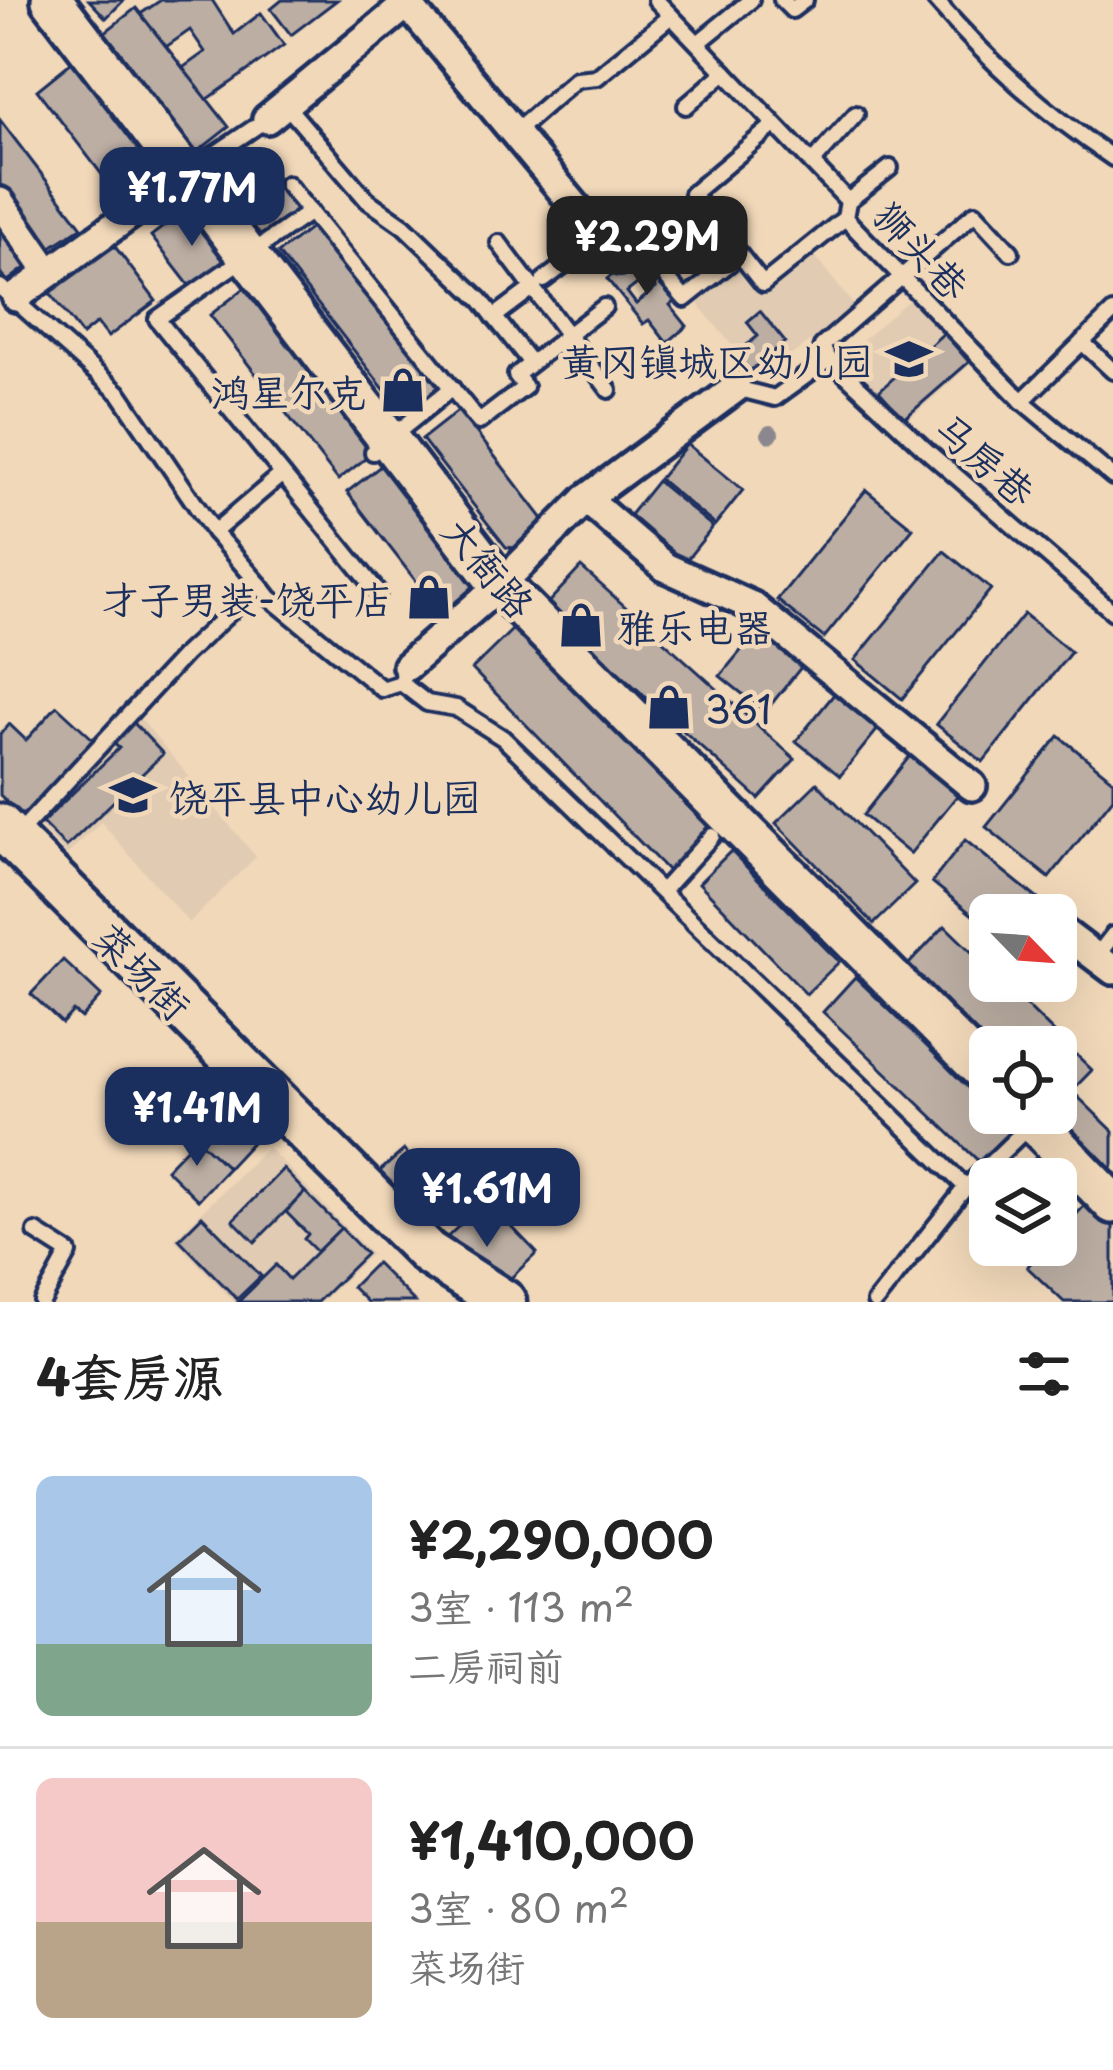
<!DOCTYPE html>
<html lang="zh">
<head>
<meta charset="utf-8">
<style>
  body { margin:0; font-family:"Playpen Sans","LXGW WenKai TC",sans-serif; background:#f6f6f6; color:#222; height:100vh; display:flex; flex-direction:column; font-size:45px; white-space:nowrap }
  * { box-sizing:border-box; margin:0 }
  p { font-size:39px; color:#767676 }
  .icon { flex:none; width:66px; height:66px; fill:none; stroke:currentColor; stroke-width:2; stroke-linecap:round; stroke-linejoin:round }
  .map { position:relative; height:1302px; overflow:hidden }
  .panel { display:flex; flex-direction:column; background:#fff; flex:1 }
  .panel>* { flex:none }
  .needle { width:78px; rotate:115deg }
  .fabs { position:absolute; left:969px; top:894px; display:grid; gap:24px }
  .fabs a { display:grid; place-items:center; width:108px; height:108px; border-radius:18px; background:#fff; box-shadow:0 12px 48px #0002; font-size:60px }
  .price { position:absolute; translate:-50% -102px; padding:0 27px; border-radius:24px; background:#1b2f5e; color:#fff; font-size:39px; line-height:78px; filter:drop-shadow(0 3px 6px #0008) }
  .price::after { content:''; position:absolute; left:50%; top:72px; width:36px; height:27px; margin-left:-18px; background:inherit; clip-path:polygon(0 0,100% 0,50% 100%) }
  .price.selected { background:#222; color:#fff }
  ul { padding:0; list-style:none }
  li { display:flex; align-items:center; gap:36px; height:300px; padding:0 36px }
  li+li { border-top:3px solid #e0e0e0 }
  li span { display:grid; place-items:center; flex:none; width:336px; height:240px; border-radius:18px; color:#555 }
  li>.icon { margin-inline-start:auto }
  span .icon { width:144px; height:144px; fill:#fffc; stroke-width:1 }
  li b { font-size:51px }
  h2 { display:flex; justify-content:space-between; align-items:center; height:144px; padding:0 36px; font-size:51px }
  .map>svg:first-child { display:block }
</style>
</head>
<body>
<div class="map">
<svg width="1113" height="1302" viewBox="0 0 1113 1302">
  <rect width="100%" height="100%" fill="#f1d8b9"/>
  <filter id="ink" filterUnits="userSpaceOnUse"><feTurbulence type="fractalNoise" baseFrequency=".00833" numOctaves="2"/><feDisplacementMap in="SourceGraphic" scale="24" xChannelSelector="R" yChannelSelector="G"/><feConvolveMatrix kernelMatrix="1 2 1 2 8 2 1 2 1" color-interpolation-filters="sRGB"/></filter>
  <g filter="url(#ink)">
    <g fill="#e1cbb2">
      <path d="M814 255 855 307 760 379 697 303 739 268 761 295Z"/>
      <path d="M913 296 972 363 906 422 846 355Z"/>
      <path d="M135 712 256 857 189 923 101 822 67 855 38 825Z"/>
      <path d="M268 1147 371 1254 321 1302H235L174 1239Z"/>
    </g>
    <g fill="#bcaea3" stroke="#1b2f5e" stroke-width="3" fill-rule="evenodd">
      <path d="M89 0H124L106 18Z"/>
      <path d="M161 0H212L234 34 261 13 284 45 204 102 181 69 205 52 190 30 163 49 139 15Z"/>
      <path d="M282 0H337L291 35 271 9Z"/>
      <path d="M136 8 229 127 192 156 100 36Z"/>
      <path d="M73 61 166 181 129 210 37 90Z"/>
      <path d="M0 120 82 227 42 253 0 190Z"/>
      <path d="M261 158 301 209 263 239 223 188Z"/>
      <path d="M190 206 233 262 195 293 151 236Z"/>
      <path d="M0 217 33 262 8 281 0 273Z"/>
      <path d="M316 224 449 395 411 424 278 253Z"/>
      <path d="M110 240 156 301 108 337 97 323 82 335 46 288Z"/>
      <path d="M638 254 675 301 670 305 687 326 667 343 649 320 643 324 607 279ZM646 277 656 288 636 304 627 292Z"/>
      <path d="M251 283 379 448 338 480 210 315Z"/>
      <path d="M760 311 785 342 750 371 736 354 758 336 747 322Z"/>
      <path d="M944 333 969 362 904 419 879 391Z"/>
      <path d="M459 410 550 528 524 549 506 547 422 439Z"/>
      <path d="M687 444 743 490 715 525 659 479Z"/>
      <path d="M387 461 476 576V589L442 615 347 492Z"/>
      <path d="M657 481 713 527 685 562 629 516Z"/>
      <path d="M866 490 913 528 824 638 777 600Z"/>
      <path d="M944 551 991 589 902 699 855 660Z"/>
      <path d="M581 567 795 759 759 799 545 606Z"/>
      <path d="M1024 614 1071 652 983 762 936 724Z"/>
      <path d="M767 619 811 655 765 712 720 676Z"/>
      <path d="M514 628 716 835 674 877 472 669Z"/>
      <path d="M844 682 887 718 840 776 796 741Z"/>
      <path d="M57 706 96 742 25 819 0 795V734L9 724 26 740Z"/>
      <path d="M133 722 163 754 66 847 42 823 119 748 112 742Z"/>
      <path d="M1059 736 1113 780V798L1049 878 986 827Z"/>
      <path d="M921 742 969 781 910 854 863 815Z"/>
      <path d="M817 783 915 884 874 924 776 823Z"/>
      <path d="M965 840 1065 921 1056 915H990V929L932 882Z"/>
      <path d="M731 851 839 962 806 994 699 883Z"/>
      <path d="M945 926 990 970V981H1001L1092 1070 1056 1107V1047H991L908 965Z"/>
      <path d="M63 960 101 996 81 1018 73 1011 62 1023 31 994Z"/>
      <path d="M855 977 990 1106V1113H997L1022 1136 989 1171 823 1012Z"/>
      <path d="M182 1072 216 1104 200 1120 167 1088Z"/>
      <path d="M1074 1093 1113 1131V1165L1109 1169 1054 1115Z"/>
      <path d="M216 1104 254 1140 228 1168 190 1133Z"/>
      <path d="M196 1138 228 1168 198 1200 166 1169Z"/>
      <path d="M404 1150 432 1182 401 1209 373 1177Z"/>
      <path d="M1040 1153 1081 1192 1056 1218V1179H1015Z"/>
      <path d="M283 1169 305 1192 255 1242 233 1220Z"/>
      <path d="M305 1192 341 1228 317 1252 304 1239 308 1234 286 1212Z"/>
      <path d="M486 1200 537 1253 489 1299 438 1246Z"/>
      <path d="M1089 1201 1113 1224V1302H1064L1027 1267 1048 1245H1056V1236Z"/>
      <path d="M202 1216 261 1276 237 1299 179 1239Z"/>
      <path d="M341 1228 366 1254 317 1302H238L276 1265 289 1279Z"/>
      <path d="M376 1263 415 1302H367L352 1287Z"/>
    </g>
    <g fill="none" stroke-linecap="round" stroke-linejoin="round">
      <g stroke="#1b2f5e" stroke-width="22">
        <g id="service">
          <path d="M656 0 848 201 845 218 1022 401 1113 477"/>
          <path d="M782 0 792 10 805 0"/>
          <path d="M935 0C990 63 1043 111 1113 158"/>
          <path d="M698 43 751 0"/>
          <path d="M285 104 367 200 404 226 481 300 531 363"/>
          <path d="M686 106 725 72"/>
          <path d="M774 125 692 194 763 284 845 218"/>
          <path d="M514 133 576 79 597 77 671 16"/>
          <path d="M812 163 856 114"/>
          <path d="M187 173 267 119"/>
          <path d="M287 184 479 422 525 387 516 375 604 307"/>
          <path d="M848 201 890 168"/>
          <path d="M310 212 157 319 378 592"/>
          <path d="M499 243 609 390"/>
          <path d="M1011 252 975 213 822 346 829 359 927 451 1113 612"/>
          <path d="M620 260 639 246 685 299 740 255"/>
          <path d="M544 280 601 237"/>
          <path d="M0 287 120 394 214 532"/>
          <path d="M494 317 534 287"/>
          <path d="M1082 342 1113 371"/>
          <path d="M736 388 775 398 829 359"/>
          <path d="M1022 401 1113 312"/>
          <path d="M373 452 452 388"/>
          <path d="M260 585 270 598 382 689 401 683"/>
          <path d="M407 666 401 683 427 703 456 708 503 738 966 1187"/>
          <path d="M17 835 185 654 260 585 214 532 281 475"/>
          <path d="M662 891 712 836"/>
          <path d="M1096 957 1113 935"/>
          <path d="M36 1232 69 1253 42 1302"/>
          <path d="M875 1302 966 1187 1030 1125"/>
        </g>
      </g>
      <g stroke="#1b2f5e" stroke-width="36">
        <g id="minor">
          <path d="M404 0 620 260"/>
          <path d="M267 119 412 0"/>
          <path d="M0 202 49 273"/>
          <path d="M16 297 185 175"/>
          <path d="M586 499 665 567 752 606 972 786"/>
          <path d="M407 666 500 585 586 499 736 388"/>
          <path d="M1056 927 1113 970"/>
        </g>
      </g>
      <g stroke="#1b2f5e" stroke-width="48">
        <g id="secondary">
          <path d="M52 0 500 585 990 1078"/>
          <path d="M1025 1113 1113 1203"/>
        </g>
      </g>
      <g stroke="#1b2f5e" stroke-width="51">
        <path id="primary" d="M0 826 428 1253 504 1302"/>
      </g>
      <use href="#service" stroke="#f1d8b9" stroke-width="14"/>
      <use href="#minor" stroke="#f1d8b9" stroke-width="27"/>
      <use href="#secondary" stroke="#f1d8b9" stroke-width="39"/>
      <use href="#primary" stroke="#f1d8b9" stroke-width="42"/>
    </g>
    <circle fill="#8a878e" cx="770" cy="434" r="9"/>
  </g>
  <defs>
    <g id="school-bare" transform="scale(3.6)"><path d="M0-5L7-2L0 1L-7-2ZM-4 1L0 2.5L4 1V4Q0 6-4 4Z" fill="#1b2f5e" stroke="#f1d8b9" stroke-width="2.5" paint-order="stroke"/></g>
    <g id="shop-bare" transform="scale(3.6)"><path d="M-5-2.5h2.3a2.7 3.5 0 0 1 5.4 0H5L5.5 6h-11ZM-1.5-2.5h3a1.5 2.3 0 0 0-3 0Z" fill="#1b2f5e" stroke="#f1d8b9" stroke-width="2.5" paint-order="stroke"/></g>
  </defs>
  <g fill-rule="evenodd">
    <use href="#school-bare" x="909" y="359"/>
    <use href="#shop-bare" x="403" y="390"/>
    <use href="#shop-bare" x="429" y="597"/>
    <use href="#shop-bare" x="581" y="625"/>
    <use href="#shop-bare" x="669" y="707"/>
    <use href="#school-bare" x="133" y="795"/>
  </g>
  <g text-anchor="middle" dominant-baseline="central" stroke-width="9" stroke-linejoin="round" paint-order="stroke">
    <g font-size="39" fill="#1b2f5e" stroke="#f1d8b9">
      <text transform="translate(923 249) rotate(47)">狮头巷</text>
      <text transform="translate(986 458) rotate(41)">马房巷</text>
      <text transform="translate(490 566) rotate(50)">大衙路</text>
      <text transform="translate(144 970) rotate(45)">菜场街</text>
    </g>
    <g font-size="39" fill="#1b2f5e" stroke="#f1d8b9" text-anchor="end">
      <text x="873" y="359">黄冈镇城区幼儿园</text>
      <text x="367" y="390">鸿星尔克</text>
      <text x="393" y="597">才子男装-饶平店</text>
      <text x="617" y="625" text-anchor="start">雅乐电器</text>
      <text x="705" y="707" text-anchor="start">361</text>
      <text x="169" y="795" text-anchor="start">饶平县中心幼儿园</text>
    </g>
  </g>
</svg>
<div class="fabs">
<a><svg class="needle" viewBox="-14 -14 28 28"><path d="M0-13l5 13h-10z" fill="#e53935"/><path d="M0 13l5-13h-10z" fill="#767676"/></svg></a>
<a><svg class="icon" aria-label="locate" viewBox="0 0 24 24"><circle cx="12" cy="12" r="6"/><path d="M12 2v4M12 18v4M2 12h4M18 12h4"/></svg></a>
<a><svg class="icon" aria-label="layers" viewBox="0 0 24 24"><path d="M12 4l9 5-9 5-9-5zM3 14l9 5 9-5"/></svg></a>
</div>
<b class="price" style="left:192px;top:249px">¥1.77M</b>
<b class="price selected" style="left:647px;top:298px">¥2.29M</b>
<b class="price" style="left:197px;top:1169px">¥1.41M</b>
<b class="price" style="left:487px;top:1250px">¥1.61M</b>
</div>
<section class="panel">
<h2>4套房源<svg class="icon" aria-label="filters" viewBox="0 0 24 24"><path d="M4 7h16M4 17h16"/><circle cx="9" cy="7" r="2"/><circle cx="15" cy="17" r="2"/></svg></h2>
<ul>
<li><span style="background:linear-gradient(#a9c7e8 70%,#7fa58c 0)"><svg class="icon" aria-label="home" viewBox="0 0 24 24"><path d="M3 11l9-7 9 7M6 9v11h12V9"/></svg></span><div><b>¥2,290,000</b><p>3室 · 113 m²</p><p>二房祠前</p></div></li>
<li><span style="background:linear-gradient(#f6c9c9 60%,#b9a48a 0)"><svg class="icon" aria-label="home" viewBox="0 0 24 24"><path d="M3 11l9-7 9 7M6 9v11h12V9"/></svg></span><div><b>¥1,410,000</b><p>3室 · 80 m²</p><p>菜场街</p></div></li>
</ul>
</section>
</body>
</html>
